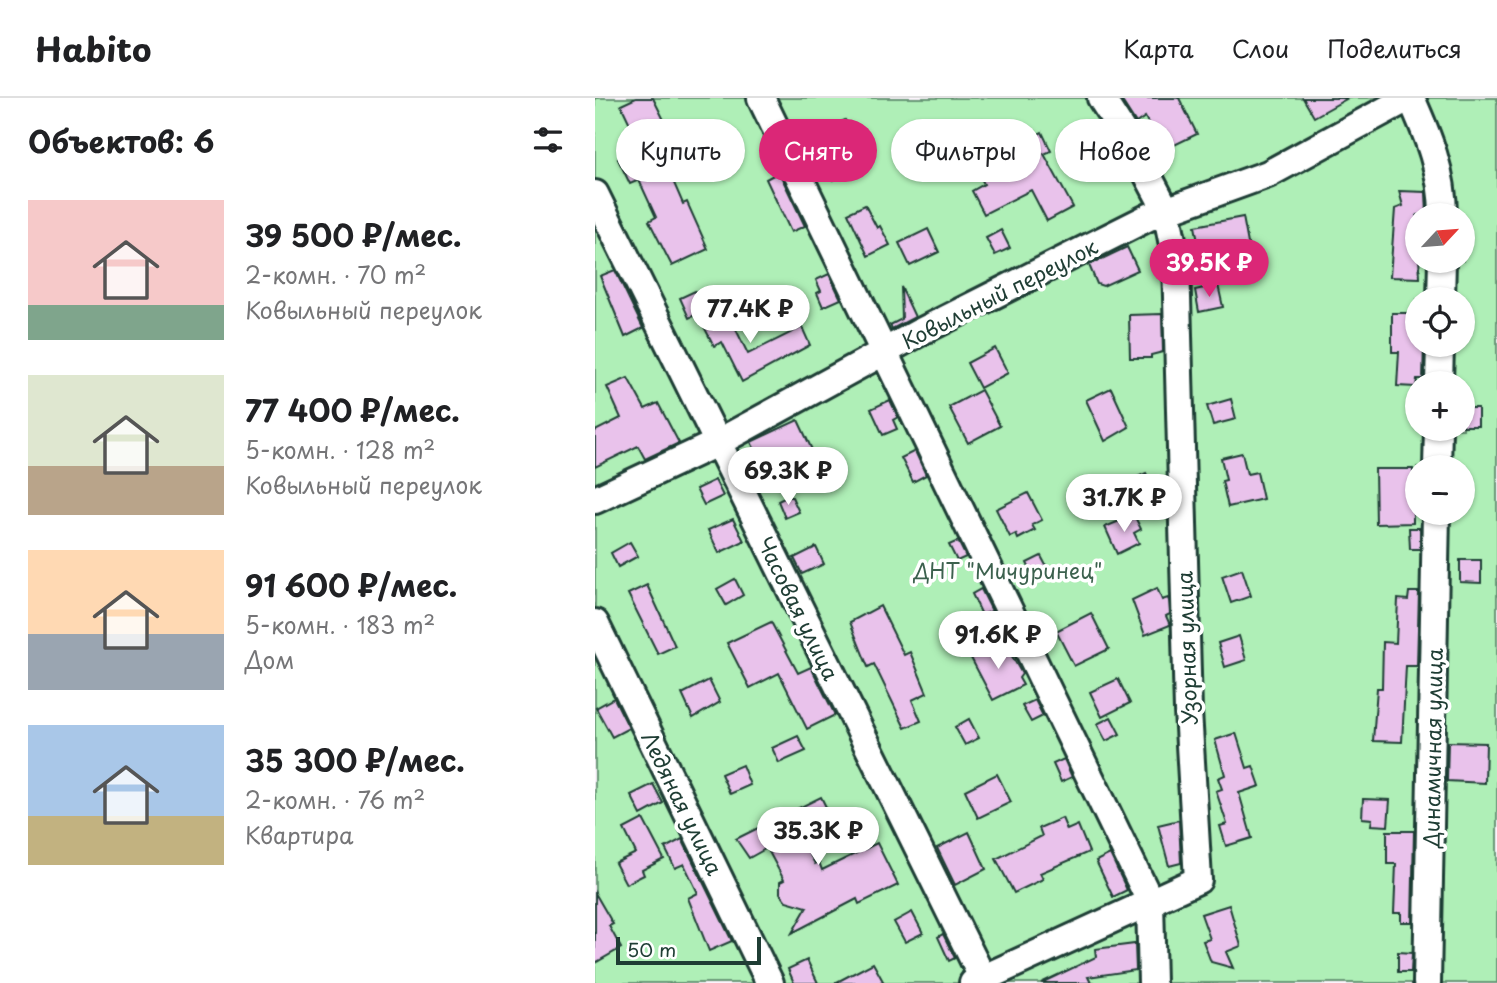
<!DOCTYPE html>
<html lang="ru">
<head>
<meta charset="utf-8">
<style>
  body { margin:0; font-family:"Playpen Sans",sans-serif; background:#f6f6f6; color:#202124; height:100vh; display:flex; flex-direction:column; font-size:26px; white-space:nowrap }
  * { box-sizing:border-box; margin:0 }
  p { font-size:23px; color:#757577 }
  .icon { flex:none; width:38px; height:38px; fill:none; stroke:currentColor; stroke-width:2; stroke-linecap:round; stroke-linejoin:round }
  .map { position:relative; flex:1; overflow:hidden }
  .details { display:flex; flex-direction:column; background:#fff; width:595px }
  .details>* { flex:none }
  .top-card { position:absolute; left:21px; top:21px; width:665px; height:63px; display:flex; gap:14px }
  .needle { width:46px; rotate:64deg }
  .tools { position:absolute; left:810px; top:105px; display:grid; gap:14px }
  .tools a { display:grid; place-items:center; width:70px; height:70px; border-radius:50%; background:#fff; box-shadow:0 2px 5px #0004; font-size:35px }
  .scale { position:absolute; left:21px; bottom:18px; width:145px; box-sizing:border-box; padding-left:7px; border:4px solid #1f3d34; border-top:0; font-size:19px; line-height:24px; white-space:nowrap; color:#1f3d34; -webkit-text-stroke:5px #fff; paint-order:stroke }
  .price { position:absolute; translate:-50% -60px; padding:0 16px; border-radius:24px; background:#fff; color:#222; font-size:23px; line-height:46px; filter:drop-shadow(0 2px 4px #0008) }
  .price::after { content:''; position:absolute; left:50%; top:42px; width:21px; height:16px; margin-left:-10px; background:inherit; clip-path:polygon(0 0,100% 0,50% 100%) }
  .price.active { background:#db2777; color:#fff }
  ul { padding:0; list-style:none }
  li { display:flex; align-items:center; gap:21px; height:175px; padding:0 28px }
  li span { display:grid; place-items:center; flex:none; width:196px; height:140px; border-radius:0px; color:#555 }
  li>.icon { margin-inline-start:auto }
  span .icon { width:84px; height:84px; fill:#fffc; stroke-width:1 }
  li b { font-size:30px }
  h2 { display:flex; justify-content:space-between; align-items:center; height:84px; padding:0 28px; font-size:30px }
  .tag { padding:0 24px; border-radius:32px; background:#fff; box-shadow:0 2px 5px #0004; font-size:24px; line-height:63px }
  .tag.active { background:#db2777; color:#fff }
  header { display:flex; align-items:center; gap:42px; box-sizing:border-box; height:98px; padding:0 35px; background:#fff; border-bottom:2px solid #e0e0e0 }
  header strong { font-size:33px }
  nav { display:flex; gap:38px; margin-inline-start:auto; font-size:24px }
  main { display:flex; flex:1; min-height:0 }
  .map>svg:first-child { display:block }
</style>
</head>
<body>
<header>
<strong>Habito</strong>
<nav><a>Карта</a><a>Слои</a><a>Поделиться</a></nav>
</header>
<main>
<section class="details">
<h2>Объектов: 6<svg class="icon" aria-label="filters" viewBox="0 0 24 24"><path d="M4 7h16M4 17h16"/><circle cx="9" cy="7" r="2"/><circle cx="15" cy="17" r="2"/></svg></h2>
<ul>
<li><span style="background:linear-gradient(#f6c9c9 75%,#7fa58c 0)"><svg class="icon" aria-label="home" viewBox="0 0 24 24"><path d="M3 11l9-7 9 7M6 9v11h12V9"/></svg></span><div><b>39 500 ₽/мес.</b><p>2-комн. · 70 m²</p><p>Ковыльный переулок</p></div></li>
<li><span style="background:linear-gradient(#dfe7d0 65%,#b9a48a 0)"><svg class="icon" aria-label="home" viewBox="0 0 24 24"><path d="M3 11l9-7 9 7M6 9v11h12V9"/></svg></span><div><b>77 400 ₽/мес.</b><p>5-комн. · 128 m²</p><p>Ковыльный переулок</p></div></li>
<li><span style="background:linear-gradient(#ffd9b3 60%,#9aa5b1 0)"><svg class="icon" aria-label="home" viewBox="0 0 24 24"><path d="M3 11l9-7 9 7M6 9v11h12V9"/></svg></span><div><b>91 600 ₽/мес.</b><p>5-комн. · 183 m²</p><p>Дом</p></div></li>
<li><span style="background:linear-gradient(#a9c7e8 65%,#c2b280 0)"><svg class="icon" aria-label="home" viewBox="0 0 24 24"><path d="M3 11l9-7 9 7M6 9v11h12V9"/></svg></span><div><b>35 300 ₽/мес.</b><p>2-комн. · 76 m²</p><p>Квартира</p></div></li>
</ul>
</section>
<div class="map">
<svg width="902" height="885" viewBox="0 0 902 885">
  <rect width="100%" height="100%" fill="#fbf3fb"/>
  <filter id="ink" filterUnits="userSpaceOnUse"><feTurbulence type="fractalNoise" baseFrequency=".0143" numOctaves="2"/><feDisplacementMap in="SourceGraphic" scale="14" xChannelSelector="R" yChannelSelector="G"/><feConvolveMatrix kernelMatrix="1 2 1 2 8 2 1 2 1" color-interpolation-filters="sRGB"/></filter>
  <g filter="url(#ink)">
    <path fill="#afefb7" stroke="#679676" stroke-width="2" fill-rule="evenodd" d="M0 0H902V885H0ZM822 117H868V163H822ZM822 201H868V247H822ZM822 285H868V331H822ZM822 369H868V415H822Z"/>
    <g fill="#e9c2eb" stroke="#1f3d34" stroke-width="2">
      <path d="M41 0H58L75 34 66 39 79 66 72 69 88 106 92 104 113 151 77 168 54 123 61 119 44 82 35 86 23 61 47 51 26 7Z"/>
      <path d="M525 0H584L602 36 567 53 550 19 541 25Z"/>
      <path d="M708 0H753L719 19Z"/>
      <path d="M387 21 404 56 447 34 456 53 449 56 478 109 452 123 436 92 389 116 377 93 389 86 363 33Z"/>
      <path d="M250 22 271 64 238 82 217 38Z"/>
      <path d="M128 30 142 58 121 69 107 41Z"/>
      <path d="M184 74 210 128 196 134 171 81Z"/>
      <path d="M804 93 831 94 832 117H822L825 180 795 179 800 111 808 108Z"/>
      <path d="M270 107 282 130 285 128 295 147 273 158 253 115Z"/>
      <path d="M648 119 657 167 609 176 600 128Z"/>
      <path d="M333 131 344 154 315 168 304 145Z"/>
      <path d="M406 132 415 150 400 157 391 140Z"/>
      <path d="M532 149 543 172 508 188 502 186 494 167Z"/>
      <path d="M20 172 48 230 30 239 5 178Z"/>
      <path d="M234 176 246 201 228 209 222 195 226 193 221 182Z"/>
      <path d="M623 187 628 209 604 214 600 192Z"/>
      <path d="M306 189 320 219 297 231 295 227 307 221Z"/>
      <path d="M100 193 109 213 94 220 85 200Z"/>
      <path d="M129 207 153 256 207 229 215 247 147 284 127 244 119 248 104 219Z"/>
      <path d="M797 215H822V247H829L828 281H822L821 289 802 288 804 254H797Z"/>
      <path d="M567 216 568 254 556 257V260H535L534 217Z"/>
      <path d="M400 250 413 275 385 290 372 265Z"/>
      <path d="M33 280 50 311 63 305 84 345 50 361 43 348 0 369V333L26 320 12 289Z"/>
      <path d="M516 290 534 329 510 343 491 302Z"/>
      <path d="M386 292 405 328 373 345 354 309Z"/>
      <path d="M636 301 641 321 618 327 612 308Z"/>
      <path d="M295 302 303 319 298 322 302 331 288 337 276 311Z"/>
      <rect x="868" y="310" width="15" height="18"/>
      <path d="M203 322 218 354 211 357 212 362 202 365 197 363 172 376 156 344Z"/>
      <path d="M320 353 331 377 318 384 306 360Z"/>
      <path d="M647 355 652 376 662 374 668 401 633 409 627 383 631 382 626 360Z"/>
      <path d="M780 371H818V425L781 426Z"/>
      <path d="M551 375 560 395 545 402 536 382Z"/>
      <path d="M120 382 128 398 109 407 101 391Z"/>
      <path d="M433 395 447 422 437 427 440 432 423 441 421 436 415 439 401 411Z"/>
      <path d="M191 399H197L204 414 190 420 183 403Z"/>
      <path d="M539 417 546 431 539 435 544 445 522 456 510 429Z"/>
      <path d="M138 421 149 443 124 455 113 432Z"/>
      <path d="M814 430H825V451H815Z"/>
      <path d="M363 443 371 459 362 463 354 447Z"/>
      <path d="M35 444 43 458 23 469 16 455Z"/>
      <path d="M221 449 229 466 207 476 199 460Z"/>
      <path d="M446 458 455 475 440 482 432 465Z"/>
      <path d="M865 462H886V485L865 484Z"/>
      <path d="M647 471 656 498 636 505 627 478Z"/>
      <path d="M140 481 148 497 131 507 122 491Z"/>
      <path d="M52 487 80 548 63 556 33 496Z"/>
      <path d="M562 490 567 502 573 500 574 503 575 516 571 518 575 527 550 537 537 502Z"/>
      <path d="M386 491 397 513 387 517 377 496Z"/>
      <path d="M814 494H824L822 568H811L807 644 778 643 782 590H787L788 544 801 545 803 501 813 502Z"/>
      <path d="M285 508 309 557 315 554 332 595 317 602 326 623 310 630 279 566 273 569 255 524Z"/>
      <path d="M496 515 514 551 479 568 461 533Z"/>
      <path d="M176 524 203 575 216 569 240 617 212 631 184 575 155 590 132 545Z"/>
      <path d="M644 538 651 562 630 569 623 545Z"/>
      <path d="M409 544 427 576 424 580 428 587 398 602 376 560Z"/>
      <path d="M523 581 535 605 507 619 495 594Z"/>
      <path d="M114 582 125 604 98 620 87 596Z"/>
      <path d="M19 600 34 630 17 639 1 610Z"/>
      <path d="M440 602 448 618 436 624 427 608Z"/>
      <path d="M516 619 525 636 511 643 502 626Z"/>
      <path d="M374 621 384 640 370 647 360 629Z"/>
      <path d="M641 635 652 670 658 668 665 688 644 695 657 740 631 748 625 728 632 726 621 693 627 691 623 680 630 677 620 642Z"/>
      <path d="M203 638 211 653 184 665 177 650Z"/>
      <path d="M853 644 891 645 890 685 852 683Z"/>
      <path d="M469 661 477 679 466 684 458 666Z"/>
      <path d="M147 667 155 687 135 696 126 676Z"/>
      <path d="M402 676 416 704 383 720 370 692Z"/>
      <path d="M58 686 68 705 46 717 36 697Z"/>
      <path d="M226 699 233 713 201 730 220 766 224 764 227 772 282 745 303 787 264 806 262 801 197 835 212 809 191 803 185 795V784L189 782 172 750 154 760 141 741Z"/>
      <path d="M768 701 795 702 793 728 776 727 777 721 767 720Z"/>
      <path d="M467 720 472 732 483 727 494 754 445 775 448 781 419 795 401 761 447 738 444 730Z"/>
      <path d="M48 721 69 761 47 772 49 777 31 786 20 765 41 755 29 731Z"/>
      <path d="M584 722 586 765 574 768 563 727Z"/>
      <path d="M792 733H819L817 824H806V815H799L801 766H792Z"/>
      <path d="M374 734 391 771 360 787 342 750Z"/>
      <path d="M87 741 137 843 114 853 93 800 103 795 89 766 80 770 70 750Z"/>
      <path d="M515 756 532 792 518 799 501 763Z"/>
      <path d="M0 795 18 826 14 828 26 850 0 865Z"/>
      <path d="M634 807 646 848 631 854 638 870 616 864 608 843 615 841 606 816Z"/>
      <path d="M317 814 328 835 310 844 299 824Z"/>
      <path d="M348 836 360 860 354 863 343 839Z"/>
      <path d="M540 846 541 872 493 879 496 885H446L501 859 500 851Z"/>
      <path d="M803 854 817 855 816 874H803Z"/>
      <path d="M212 862 223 885H199L193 871Z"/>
      <path d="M278 865 289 885H240Z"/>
    </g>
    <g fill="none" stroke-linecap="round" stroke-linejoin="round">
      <g stroke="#1f3d34" stroke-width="32">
        <g id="minor">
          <path d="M166 0 555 803 557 885"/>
          <path d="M816 0C833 38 848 74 848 117"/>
          <path d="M0 96 390 885"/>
          <path d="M846 201 847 163"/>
          <path d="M844 285 845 247"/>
          <path d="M842 369 843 331"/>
          <path d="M0 402 122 345 327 233 554 119 673 76 813 0"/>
          <path d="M0 525 175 885"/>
          <path d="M378 885 603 782 593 613 581 162 571 112 540 53 506 0"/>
          <path d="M832 885 841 415"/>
        </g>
      </g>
      <use href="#minor" stroke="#fff" stroke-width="26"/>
    </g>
  </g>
  <g text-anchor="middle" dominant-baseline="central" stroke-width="7" stroke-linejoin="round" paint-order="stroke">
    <g font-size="21" fill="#1f3d34" stroke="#fff">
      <text transform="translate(404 195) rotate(-27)">Ковыльный переулок</text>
      <text transform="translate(204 510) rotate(64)">Часовая улица</text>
      <text transform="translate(591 550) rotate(-92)">Узорная улица</text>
      <text transform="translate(837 650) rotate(-89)">Динамичная улица</text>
      <text transform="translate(88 705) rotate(64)">Ледяная улица</text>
    </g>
    <g font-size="21" fill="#3c614e" stroke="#fff">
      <text x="413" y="472">ДНТ "Мичуринец"</text>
    </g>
  </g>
</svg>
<div class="tools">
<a><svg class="needle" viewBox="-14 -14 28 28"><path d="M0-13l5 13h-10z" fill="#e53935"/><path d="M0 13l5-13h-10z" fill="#757577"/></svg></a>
<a><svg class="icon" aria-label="locate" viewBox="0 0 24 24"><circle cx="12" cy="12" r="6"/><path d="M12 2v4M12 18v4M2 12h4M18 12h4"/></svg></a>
<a>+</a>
<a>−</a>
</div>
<div class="scale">50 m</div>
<b class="price active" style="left:614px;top:201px">39.5K ₽</b>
<b class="price" style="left:155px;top:247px">77.4K ₽</b>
<b class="price" style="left:193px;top:409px">69.3K ₽</b>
<b class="price" style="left:529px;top:436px">31.7K ₽</b>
<b class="price" style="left:403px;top:573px">91.6K ₽</b>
<b class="price" style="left:223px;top:769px">35.3K ₽</b>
<div class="top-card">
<a class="tag">Купить</a>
<a class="tag active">Снять</a>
<a class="tag">Фильтры</a>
<a class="tag">Новое</a>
</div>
</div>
</main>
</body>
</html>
